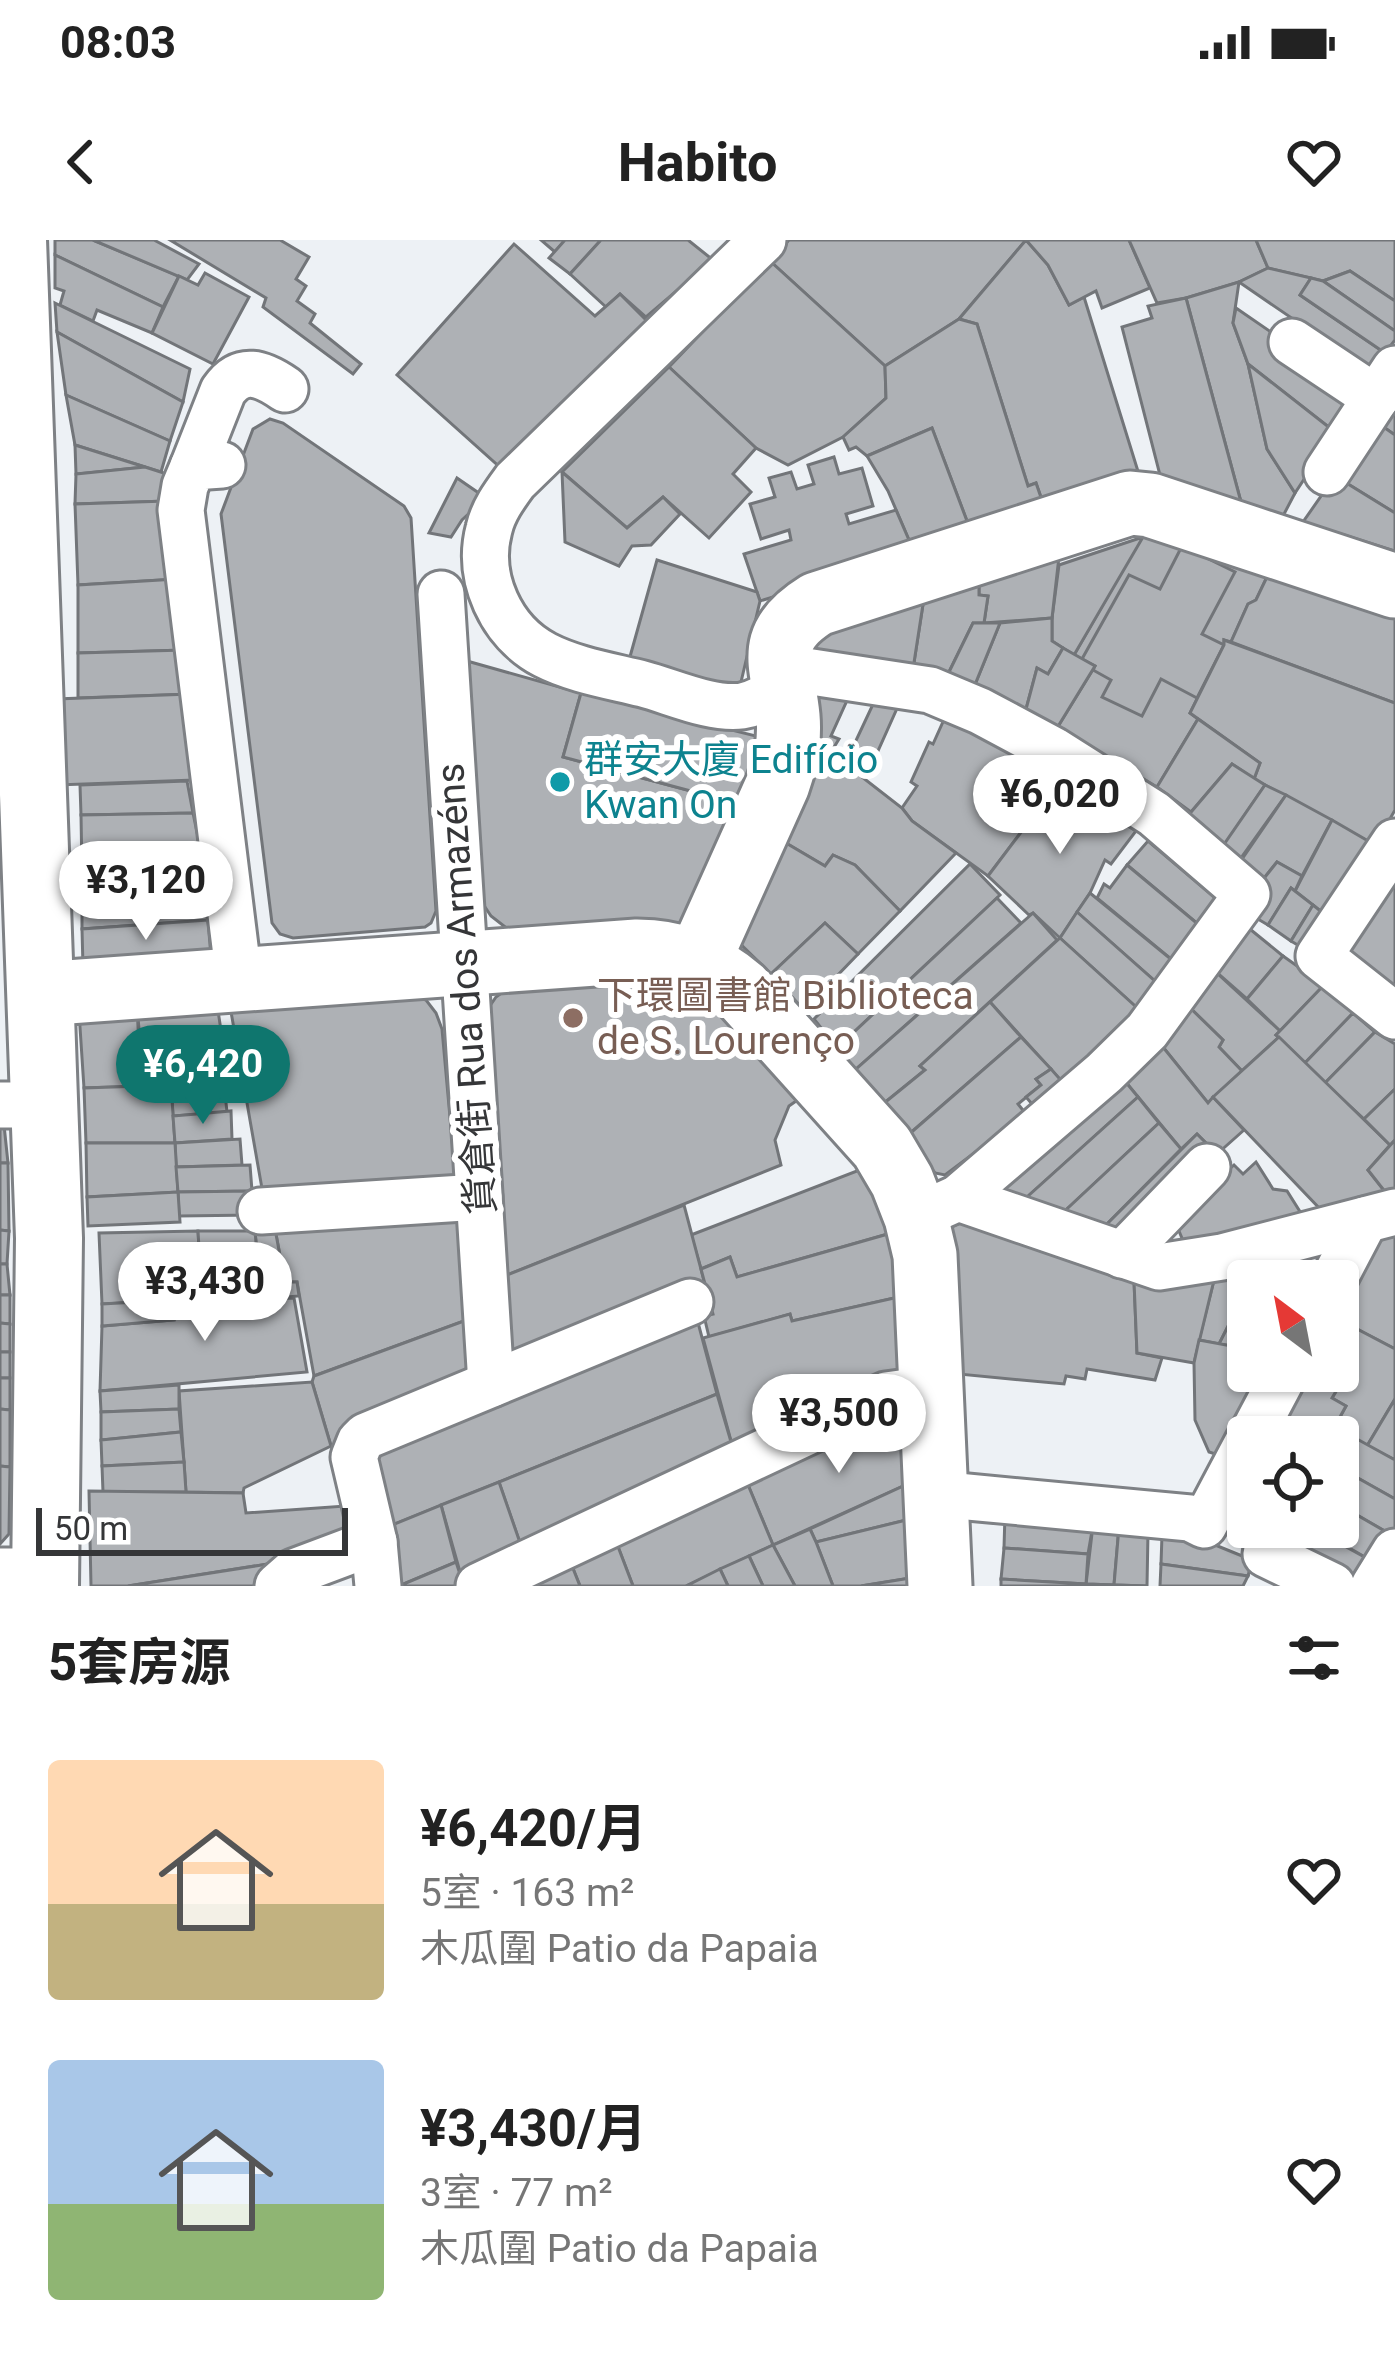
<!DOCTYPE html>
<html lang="zh">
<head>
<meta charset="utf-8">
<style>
  body { margin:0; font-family:Roboto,"Noto Sans SC",sans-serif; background:#f2f2f2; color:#222; height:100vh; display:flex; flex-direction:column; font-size:45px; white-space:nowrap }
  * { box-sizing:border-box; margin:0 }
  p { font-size:39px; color:#767676 }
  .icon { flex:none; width:66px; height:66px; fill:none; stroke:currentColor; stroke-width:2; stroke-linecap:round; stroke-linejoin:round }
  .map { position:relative; height:1346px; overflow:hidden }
  .side { display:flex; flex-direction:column; background:#fff; flex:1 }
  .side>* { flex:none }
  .needle { width:78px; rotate:328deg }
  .controls { position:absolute; left:1227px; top:1020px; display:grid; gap:24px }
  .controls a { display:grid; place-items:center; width:132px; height:132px; border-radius:12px; background:#fff; box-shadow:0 3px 9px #0004; font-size:60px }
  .scale { position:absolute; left:36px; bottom:30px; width:312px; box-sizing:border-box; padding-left:12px; border:6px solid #353638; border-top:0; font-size:33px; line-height:42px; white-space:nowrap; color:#353638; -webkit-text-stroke:9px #fff; paint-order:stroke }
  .price { position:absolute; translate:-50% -102px; padding:0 27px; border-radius:42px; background:#fff; color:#222; font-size:39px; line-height:78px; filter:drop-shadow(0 3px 6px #0008) }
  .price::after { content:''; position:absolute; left:50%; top:72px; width:36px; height:27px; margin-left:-18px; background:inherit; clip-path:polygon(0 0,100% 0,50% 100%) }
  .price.active { background:#0f766e; color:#fff }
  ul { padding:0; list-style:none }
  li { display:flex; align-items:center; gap:36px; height:300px; padding:0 48px }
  li span { display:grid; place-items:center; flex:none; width:336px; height:240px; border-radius:12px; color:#555 }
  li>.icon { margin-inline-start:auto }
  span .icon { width:144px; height:144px; fill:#fffc; stroke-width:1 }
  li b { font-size:51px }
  h2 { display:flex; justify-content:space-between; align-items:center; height:144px; padding:0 48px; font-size:51px }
  .status { display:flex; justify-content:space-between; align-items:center; height:84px; padding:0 60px; background:#fff; direction:ltr }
  .status svg { height:33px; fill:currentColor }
  header { display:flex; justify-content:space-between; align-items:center; height:156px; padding:0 48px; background:#fff; font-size:54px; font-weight:700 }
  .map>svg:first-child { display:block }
</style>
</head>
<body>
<div class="status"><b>08:03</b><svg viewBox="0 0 49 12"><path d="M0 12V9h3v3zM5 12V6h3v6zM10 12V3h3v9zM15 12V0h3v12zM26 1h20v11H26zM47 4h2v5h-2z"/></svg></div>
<header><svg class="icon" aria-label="back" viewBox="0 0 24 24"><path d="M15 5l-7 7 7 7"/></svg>Habito<svg class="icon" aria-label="heart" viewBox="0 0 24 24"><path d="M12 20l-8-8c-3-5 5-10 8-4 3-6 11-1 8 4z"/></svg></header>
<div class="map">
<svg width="1395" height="1346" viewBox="0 0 1395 1346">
  <rect width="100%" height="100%" fill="#edf1f5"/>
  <g fill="#aeb1b5" stroke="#727579" stroke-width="3">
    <path d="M55 0H93L179 36 163 67 55 15Z"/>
    <path d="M93 0H154L199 24 187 40Z"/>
    <path d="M170 0H280L309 17 296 39 306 46 297 61 315 74 310 83 361 124 353 134 263 67 266 58Z"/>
    <path d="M541 0H565L555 12Z"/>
    <path d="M565 0H601L570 34 549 18Z"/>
    <path d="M601 0H688L713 20 646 77 620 54 606 67 570 34Z"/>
    <path d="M789 0H1026L959 79 885 126 770 21Z"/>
    <path d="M1026 0 1048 25 1069 65 1084 57 1141 241 1045 269 1036 243 1028 246 977 84 959 79Z"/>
    <path d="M1026 0H1129L1150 48 1102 68 1096 51 1069 65 1048 25Z"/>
    <path d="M1129 0H1256L1268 28 1239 42 1186 58 1157 63Z"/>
    <path d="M1256 0H1395V61L1350 31 1323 41 1268 28Z"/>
    <path d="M514 4 595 76 620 54 659 93 513 239 397 135Z"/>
    <path d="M55 15 163 67 152 93 97 70 93 81 60 65 64 51 55 48Z"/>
    <path d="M770 21 885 126 886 158 843 197 788 225 756 208 669 127Z"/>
    <path d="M1268 28 1311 38 1300 55 1385 113 1372 133 1239 42Z"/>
    <path d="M1350 31 1395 61V91L1323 41Z"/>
    <path d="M205 33 249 57 213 124 152 93 179 36 198 45Z"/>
    <path d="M1311 38 1323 41 1395 91V100L1385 113 1300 55Z"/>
    <path d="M1239 42 1233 83 1248 124 1267 209 1295 253 1283 276 1241 262 1186 58Z"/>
    <path d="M1186 58 1241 262 1160 235 1122 87 1152 78 1148 66Z"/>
    <path d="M55 63 190 129 183 162 57 92Z"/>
    <path d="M1236 68 1281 99 1274 111 1349 168 1335 192 1248 124 1233 83Z"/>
    <path d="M959 79 977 84 1028 246 1036 243 1045 269 973 297 932 188 867 216 856 207 849 210 843 197 886 158 885 126Z"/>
    <path d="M57 92 183 162 170 201 66 155Z"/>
    <path d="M1248 124 1335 192 1295 253 1267 209Z"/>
    <path d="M669 127 756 208 733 234 751 252 709 298 663 257 627 288 562 232Z"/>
    <path d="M66 155 170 201 161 232 75 205Z"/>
    <path d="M1395 158V195L1378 183Z"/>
    <path d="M270 179 283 183 404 266 411 278 436 671 431 683 425 687 293 698 280 694 272 683 221 274 253 189Z"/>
    <path d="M1372 179 1395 195V273L1335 236Z"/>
    <path d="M932 188 973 297 915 314 888 251 867 216Z"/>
    <path d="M75 205 145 227 76 234Z"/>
    <path d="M834 217 839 234 862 228 873 266 846 274 849 284 896 270 915 314 760 361 744 314 791 300 789 290 761 299 750 264 775 257 769 238 791 232 797 249 814 244 808 225Z"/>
    <path d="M145 227 167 234V261L75 264 76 234Z"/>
    <path d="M562 232 627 288 663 257 680 274 651 305 632 306 619 326 565 302Z"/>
    <path d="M1335 236 1395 273V311L1303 282Z"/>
    <path d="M457 238 486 258 462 280 451 297 429 293Z"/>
    <path d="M167 261 177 339 78 345 75 264Z"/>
    <path d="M1149 284 1277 316 1256 360 1248 364 1231 402 1224 400V405L1190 473 1198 479 1157 547 1057 488 1095 426 1074 415Z"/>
    <path d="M1143 297 1074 415 1052 401V378L1059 325Z"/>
    <path d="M1182 306 1235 332 1202 394 1224 405 1197 458 1161 439 1142 476 1102 457 1111 440 1093 430 1095 426 1082 419 1129 335 1160 349Z"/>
    <path d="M1060 308 1052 378 984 383 988 356 979 355V329Z"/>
    <path d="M1277 316 1395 357V463L1231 402 1248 364 1256 360Z"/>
    <path d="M657 320 757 352 760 361 737 459 626 431Z"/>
    <path d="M979 329V355L988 356 984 383H973L949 432 913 429 926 345Z"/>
    <path d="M177 339 185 410 78 413V345Z"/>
    <path d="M926 345 913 429 798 406Z"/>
    <path d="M1052 378V401L1063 408 1048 434 1037 428 1025 473 974 447 1000 383Z"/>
    <path d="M973 383H1000L974 447 949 432Z"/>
    <path d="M1224 400 1395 463V570L1375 605 1254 539 1260 523 1190 473 1224 405Z"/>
    <path d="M1063 408 1095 426 1057 488 1025 473 1037 428 1048 434Z"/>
    <path d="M185 410 191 454 78 458V413Z"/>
    <path d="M467 421 581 453 563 517 751 567 705 686 509 690 491 676 481 661Z"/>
    <path d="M797 444 849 456 831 496 839 499 828 517 806 509Z"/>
    <path d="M882 445 903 455 865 540 841 522 849 505 853 507Z"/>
    <path d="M581 453 772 500 751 567 563 517Z"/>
    <path d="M191 454 195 540 57 545 56 459Z"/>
    <path d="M947 473 1059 542 988 636 912 581 902 568 917 546 911 542 929 502 933 504Z"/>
    <path d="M1198 479 1260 523 1254 539 1232 524 1191 572 1157 547Z"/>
    <path d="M806 509 841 522 853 530 902 568 912 581 956 613 900 671 855 625 833 615 825 626 769 593Z"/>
    <path d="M1232 524 1265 545 1223 607 1186 578Z"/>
    <path d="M187 541 193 573 81 575 80 545Z"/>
    <path d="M1059 542 1136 591 1111 624 1105 620 1090 653 1060 698 1033 673 1029 675 988 636Z"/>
    <path d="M1265 545 1286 555 1233 629 1216 616Z"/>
    <path d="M1286 555 1332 580 1302 636 1277 622 1261 642 1238 625Z"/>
    <path d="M193 573 204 626 82 632 81 575Z"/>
    <path d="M1332 580 1375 605 1323 673 1295 651Z"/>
    <path d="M769 593 825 626 833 615 855 625 900 671 858 714 825 683 771 734 721 685Z"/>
    <path d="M1148 601 1232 672 1211 695 1127 625Z"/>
    <path d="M1277 622 1302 636 1295 651 1291 648 1268 685 1246 672 1261 642Z"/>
    <path d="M970 624 1000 655 837 808 814 779Z"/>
    <path d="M1127 625 1211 695 1183 729 1097 658 1104 644 1110 648Z"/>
    <path d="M204 626 205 655 82 662V632Z"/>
    <path d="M1395 636V752L1347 714Z"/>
    <path d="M1291 648 1313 665 1291 701 1268 685Z"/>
    <path d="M1090 653 1183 729 1165 750 1077 672Z"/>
    <path d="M205 655 208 680 82 689V662Z"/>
    <path d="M997 658 1021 683 855 830 837 808Z"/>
    <path d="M1313 665 1323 673 1311 713 1291 701Z"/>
    <path d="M1077 672 1165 750 1145 775 1060 698Z"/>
    <path d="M1033 673 1057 700 920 826 925 830 883 864 855 830Z"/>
    <path d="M208 680 211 717 83 727 82 689Z"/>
    <path d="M1240 681 1283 716 1247 759 1207 724Z"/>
    <path d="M825 683 858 714 804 770 771 734Z"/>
    <path d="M1060 698 1145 775 1073 854 990 762Z"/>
    <path d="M1283 716 1324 745 1280 791 1247 759Z"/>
    <path d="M1207 724 1280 791 1276 795 1279 797 1242 831 1219 807 1223 800 1180 758Z"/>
    <path d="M702 738 816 847 789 866 775 900 781 925 497 1039 483 776 496 757 514 744Z"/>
    <path d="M1324 745 1353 773 1304 824 1276 795Z"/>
    <path d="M401 751 426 760 436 773 442 789 456 943 264 960 230 766Z"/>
    <path d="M1180 758 1223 800 1219 807 1242 831 1208 863 1150 791Z"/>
    <path d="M990 762 1021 797 907 896 883 864 925 830 920 826Z"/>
    <path d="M217 764 222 797 140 800 137 767Z"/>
    <path d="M137 767 141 846 84 848 79 772Z"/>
    <path d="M1353 773 1375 792 1325 843 1304 824Z"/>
    <path d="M1150 791 1208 863 1213 857 1244 890 1217 914 1197 894 1181 909 1115 829Z"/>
    <path d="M1375 792 1395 804V849L1364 879 1325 843Z"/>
    <path d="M222 797 225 822 141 825 140 800Z"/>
    <path d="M1021 797 1051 829 1036 839 1041 845 1018 864 1026 874 945 935 935 933 907 896Z"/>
    <path d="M1279 797 1390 905 1368 930 1390 958 1324 973 1213 857Z"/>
    <path d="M225 822 227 844 141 846V825Z"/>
    <path d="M1051 829 1073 854 1043 877 1026 857 1041 845 1036 839Z"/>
    <path d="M1115 829 1138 857 1017 966 988 943Z"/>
    <path d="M224 844 227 872 173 876 171 845Z"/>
    <path d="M171 845 175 903H86L84 848Z"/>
    <path d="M1395 849V900L1390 905 1364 879Z"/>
    <path d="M1138 857 1159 883 1054 981 1017 966Z"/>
    <path d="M231 871 232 899 175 903 173 876Z"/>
    <path d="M1159 883 1181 909 1096 995 1054 981Z"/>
    <path d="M0 885H4L8 923H0Z"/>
    <path d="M1197 894 1217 914 1123 1004 1096 995Z"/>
    <path d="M240 899 242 925 176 927 175 903Z"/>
    <path d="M1395 900V955L1390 958 1368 930Z"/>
    <path d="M86 903H175L178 952 87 957Z"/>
    <path d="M1256 922 1273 949 1287 951 1304 978 1184 1003 1174 979 1234 925 1243 934Z"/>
    <path d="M0 923H8L9 991 0 990Z"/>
    <path d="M875 924 895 992 737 1037 730 1017 701 1029 691 995Z"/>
    <path d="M250 925 252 951 178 952 176 927Z"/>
    <path d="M252 951 254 975 179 976 178 952Z"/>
    <path d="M178 952 180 982 88 986 87 957Z"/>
    <path d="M684 965 707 1052 504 1127 497 1039Z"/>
    <path d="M462 978 472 1078 314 1136 297 1042H285L275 989Z"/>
    <path d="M967 980 1134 1041 1137 1113 1162 1118 1155 1140 1087 1129 1085 1139 1066 1136 1064 1144 948 1133 945 990Z"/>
    <path d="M275 989 285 1042H297L299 1056 261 1059 255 991Z"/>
    <path d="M0 990 9 991 7 1024H0Z"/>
    <path d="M198 991 202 1059 102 1064 99 993Z"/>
    <path d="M198 991H255L261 1059H202Z"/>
    <path d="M1395 991V1109L1338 1079V1049L1354 1013Z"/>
    <path d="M895 992 903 1056 792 1081 790 1074 709 1097 704 1076 713 1074 701 1029 730 1017 737 1037Z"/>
    <path d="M0 1024H7L10 1055H0Z"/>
    <path d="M1311 1024 1317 1025 1316 1041H1251L1255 1033Z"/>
    <path d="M1255 1033 1251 1041H1248V1047L1219 1104 1199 1100 1215 1036Z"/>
    <path d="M1215 1036 1194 1123 1137 1113 1134 1041Z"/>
    <path d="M1248 1047V1109L1219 1104Z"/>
    <path d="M0 1055H10V1084L0 1083Z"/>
    <path d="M903 1056 910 1129 734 1212 703 1098 790 1074 792 1081Z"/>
    <path d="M294 1058 307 1132 100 1151 102 1086 174 1080 172 1060Z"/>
    <path d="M172 1060 174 1080 102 1086V1064Z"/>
    <path d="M696 1075 717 1154 380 1290 363 1214Z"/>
    <path d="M472 1078 476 1147 331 1206 312 1142 314 1136Z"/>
    <path d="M1338 1079 1395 1109V1159L1367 1206 1335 1186 1346 1166 1332 1158 1338 1148 1307 1131H1338Z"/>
    <path d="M0 1083 10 1084V1112H0Z"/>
    <path d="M1199 1100 1248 1109V1131H1273L1228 1218 1209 1212 1195 1180 1194 1123Z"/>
    <rect x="0" y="1112" width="10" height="26"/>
    <path d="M1306 1131 1338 1148 1332 1158 1346 1166 1335 1186 1357 1199 1338 1231V1197H1273Z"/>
    <path d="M0 1138H10V1170L0 1169Z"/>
    <path d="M312 1142 331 1206 244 1248 243 1253 186 1252 179 1151Z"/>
    <path d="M179 1145V1169L101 1172 100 1151Z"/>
    <path d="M717 1154 734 1212 522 1309 499 1242Z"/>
    <path d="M1395 1159V1220L1367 1206Z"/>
    <path d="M916 1166 925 1236 773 1305 746 1240Z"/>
    <path d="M0 1169 10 1170V1227L0 1226Z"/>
    <path d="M179 1169 181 1192 101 1200V1172Z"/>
    <path d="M181 1192 184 1222 102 1226 101 1200Z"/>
    <path d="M1357 1199 1395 1220V1259L1340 1228Z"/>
    <path d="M184 1222 186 1252H103L102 1226Z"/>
    <path d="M0 1226 10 1227 9 1294 0 1304Z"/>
    <path d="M1340 1228 1395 1259V1297L1338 1264Z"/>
    <path d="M925 1236 927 1275 816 1302 810 1289Z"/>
    <path d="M746 1240 773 1305 686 1346H633L617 1304Z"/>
    <path d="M499 1242 526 1320 464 1346 441 1265Z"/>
    <path d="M1248 1249V1287H1310L1288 1320 1228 1290Z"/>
    <path d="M89 1251 243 1253 246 1273 345 1266 352 1298 268 1324 128 1346H91Z"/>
    <path d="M1338 1264 1395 1297 1377 1324 1313 1287H1338Z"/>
    <path d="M441 1265 456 1322 399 1346 380 1290Z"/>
    <path d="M1005 1274 1093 1285 1088 1314 1004 1308Z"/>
    <path d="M927 1275 929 1335 861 1346H833L816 1302Z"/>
    <path d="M1093 1285 1119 1287 1114 1345 1086 1344Z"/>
    <path d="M1119 1287 1148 1292 1147 1346 1114 1345Z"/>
    <path d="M1310 1287 1377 1324 1363 1346 1288 1320Z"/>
    <path d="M810 1289 816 1302 833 1346H795L773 1305Z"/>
    <path d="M1162 1295 1203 1300 1252 1320 1248 1336 1161 1324Z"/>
    <path d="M617 1304 633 1346H580L572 1326Z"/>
    <path d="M773 1305 795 1346H763L749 1316Z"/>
    <path d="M1004 1308 1088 1314 1086 1344 1001 1339Z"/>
    <path d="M749 1316 763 1346H728L720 1329Z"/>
    <path d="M456 1322 464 1346H399Z"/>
    <path d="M268 1324 257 1346H128Z"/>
    <path d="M1161 1324 1248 1336 1243 1346H1160Z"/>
    <path d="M572 1326 580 1346H529Z"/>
    <path d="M720 1329 728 1346H686Z"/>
    <path d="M929 1335V1346H861Z"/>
    <path d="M1001 1339 1086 1344 1147 1346H1001Z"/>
  </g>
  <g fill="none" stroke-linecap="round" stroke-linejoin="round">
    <g stroke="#7e8185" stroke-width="51">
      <g id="street">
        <path d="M763 0 515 241C504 256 493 271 489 289 476 338 501 392 545 415 574 430 611 436 643 444 673 452 711 470 742 466 758 463 771 455 782 444"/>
        <path d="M1292 102 1376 158"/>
        <path d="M222 225 193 227 185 246 181 270 239 739"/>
        <path d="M193 227 223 151C241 125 262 133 285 149"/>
        <path d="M1327 232 1395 129"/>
        <path d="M441 354 491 1144"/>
        <path d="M779 427 930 450 980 471 1053 510 1154 574 1247 654 1147 791 1104 833 958 958 916 977"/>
        <path d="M1395 602 1319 716 1395 776"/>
        <path d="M0 865H44"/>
        <path d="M958 958 1159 1027 1222 1017 1395 972"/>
        <path d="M261 971 479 957"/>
        <path d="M1122 1015 1207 927"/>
        <path d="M1333 1041 1365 980"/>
        <path d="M1251 1197 1286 1131"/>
        <path d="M936 1254 1190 1278 1204 1285 1248 1202"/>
        <path d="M1266 1314 1332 1346"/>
        <path d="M0 1331H45"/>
        <path d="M278 1346 294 1332 374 1302"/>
        <path d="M378 1346 374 1302 354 1217 360 1202 366 1196 690 1062"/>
        <path d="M479 1346 886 1155 908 1152 931 1155"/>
        <path d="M1374 1346 1395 1312"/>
      </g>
    </g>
    <g stroke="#7e8185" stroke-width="69">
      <g id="secondary">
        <path d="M698 722 778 544C786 522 790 499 788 476 783 425 762 398 817 364L1130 263 1150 265 1395 346"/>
        <path d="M40 754 637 711C677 711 711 724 741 750L882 907 902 941 916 977 925 1015 940 1346"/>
      </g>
    </g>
    <g stroke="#7e8185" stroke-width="72">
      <path id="primary" d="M13 0 49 998 45 1346"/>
    </g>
    <use href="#street" stroke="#fff" stroke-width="45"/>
    <use href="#secondary" stroke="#fff" stroke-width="63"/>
    <use href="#primary" stroke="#fff" stroke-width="66"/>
  </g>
  <circle fill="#0f9aa8" stroke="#fff" stroke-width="4.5" cx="560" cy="542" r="12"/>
  <circle fill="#8d6e63" stroke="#fff" stroke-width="4.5" cx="573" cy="778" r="12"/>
  <g text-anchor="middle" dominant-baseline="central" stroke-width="12" stroke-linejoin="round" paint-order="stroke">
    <g font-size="39" fill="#0d838f" stroke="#fff" text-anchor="start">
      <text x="584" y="520">群安大廈 Edifício<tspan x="584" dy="45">Kwan On</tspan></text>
    </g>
    <g font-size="39" fill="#353638" stroke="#fff">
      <text transform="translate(466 749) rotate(-94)">貨倉街 Rua dos Armazéns</text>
    </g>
    <g font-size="39" fill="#785e54" stroke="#fff" text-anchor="start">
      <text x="597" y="756">下環圖書館 Biblioteca<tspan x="597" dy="45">de S. Lourenço</tspan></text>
    </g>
  </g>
</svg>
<div class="controls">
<a><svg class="needle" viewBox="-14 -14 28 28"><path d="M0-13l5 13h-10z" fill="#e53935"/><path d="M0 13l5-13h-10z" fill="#767676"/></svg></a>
<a><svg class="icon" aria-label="locate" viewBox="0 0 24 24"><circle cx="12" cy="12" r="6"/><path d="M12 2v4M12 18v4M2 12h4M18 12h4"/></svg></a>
</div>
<div class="scale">50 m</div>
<b class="price" style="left:1060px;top:617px">¥6,020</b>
<b class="price" style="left:146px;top:703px">¥3,120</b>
<b class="price active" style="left:203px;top:887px">¥6,420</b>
<b class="price" style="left:205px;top:1104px">¥3,430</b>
<b class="price" style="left:839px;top:1236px">¥3,500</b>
</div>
<section class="side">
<h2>5套房源<svg class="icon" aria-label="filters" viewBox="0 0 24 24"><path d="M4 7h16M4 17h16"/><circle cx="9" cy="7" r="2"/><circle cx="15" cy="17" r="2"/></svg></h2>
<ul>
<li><span style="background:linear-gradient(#ffd9b3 60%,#c2b280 0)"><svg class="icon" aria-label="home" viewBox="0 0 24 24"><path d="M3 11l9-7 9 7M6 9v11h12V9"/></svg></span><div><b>¥6,420/月</b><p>5室 · 163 m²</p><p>木瓜圍 Patio da Papaia</p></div><svg class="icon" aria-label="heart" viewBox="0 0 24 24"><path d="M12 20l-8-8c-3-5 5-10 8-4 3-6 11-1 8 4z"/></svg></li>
<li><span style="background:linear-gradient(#a9c7e8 60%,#8fb573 0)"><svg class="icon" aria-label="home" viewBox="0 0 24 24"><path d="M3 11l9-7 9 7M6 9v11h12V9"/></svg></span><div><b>¥3,430/月</b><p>3室 · 77 m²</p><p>木瓜圍 Patio da Papaia</p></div><svg class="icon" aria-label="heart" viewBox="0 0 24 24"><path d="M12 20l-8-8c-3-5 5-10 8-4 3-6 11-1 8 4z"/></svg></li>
</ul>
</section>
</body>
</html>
